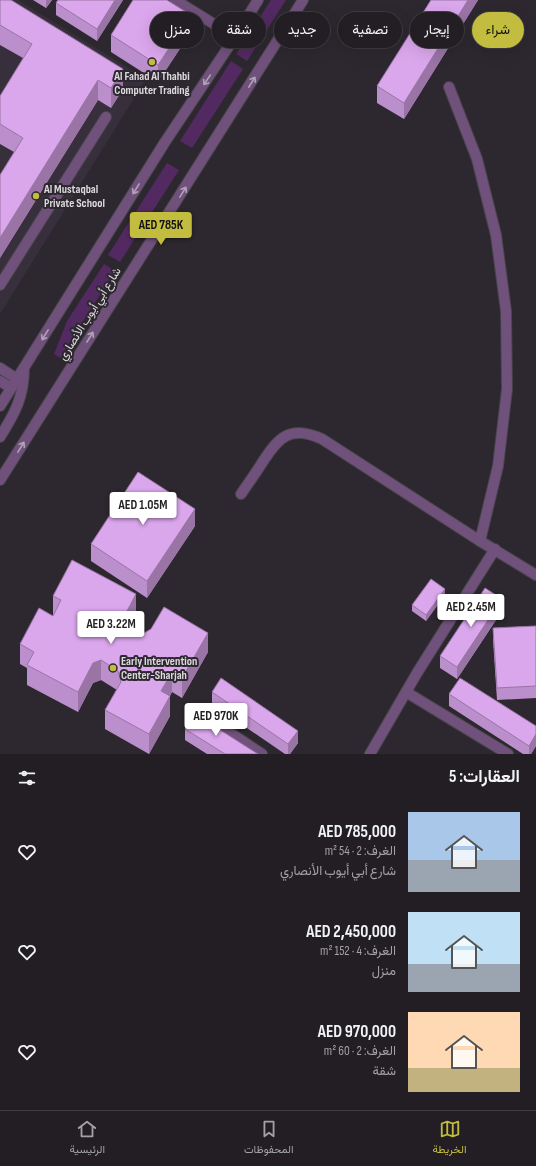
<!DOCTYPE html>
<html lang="ar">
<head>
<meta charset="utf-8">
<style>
  body { margin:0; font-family:"Sofia Sans Condensed",Vazirmatn,sans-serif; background:#2e2b30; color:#f1f3f6; direction:rtl; height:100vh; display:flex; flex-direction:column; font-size:15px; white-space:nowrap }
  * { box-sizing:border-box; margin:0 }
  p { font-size:13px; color:#a2a2a6 }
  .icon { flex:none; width:22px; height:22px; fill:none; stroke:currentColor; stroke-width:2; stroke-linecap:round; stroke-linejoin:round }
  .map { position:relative; height:754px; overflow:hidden; direction:ltr }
  .details { display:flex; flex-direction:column; background:#221e23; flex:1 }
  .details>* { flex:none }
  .top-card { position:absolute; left:12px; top:12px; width:512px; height:36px; direction:rtl; display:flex; gap:8px }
  .price { position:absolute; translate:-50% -34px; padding:0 9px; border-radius:4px; background:#fff; color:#222; font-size:13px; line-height:26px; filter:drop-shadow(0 1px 2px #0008) }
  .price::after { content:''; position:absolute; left:50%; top:24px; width:12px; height:9px; margin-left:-6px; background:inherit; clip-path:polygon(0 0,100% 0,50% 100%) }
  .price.on { background:#c3bd3f; color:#111 }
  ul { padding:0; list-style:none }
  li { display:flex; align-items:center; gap:12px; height:100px; padding:0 16px }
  li span { display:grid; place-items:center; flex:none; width:112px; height:80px; border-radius:0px; color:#555 }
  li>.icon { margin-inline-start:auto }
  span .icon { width:48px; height:48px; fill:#fffc; stroke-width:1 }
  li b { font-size:17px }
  h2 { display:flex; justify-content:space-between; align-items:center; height:48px; padding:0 16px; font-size:17px }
  .pill { padding:0 14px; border-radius:18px; background:#221e23; box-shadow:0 4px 16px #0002,0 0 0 1px #3f3c41; font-size:14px; line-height:36px }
  .pill.on { background:#c3bd3f; color:#111 }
  .tabs { display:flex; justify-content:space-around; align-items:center; height:56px; border-top:1px solid #3f3c41; background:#221e23; font-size:11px; color:#a2a2a6 }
  .tabs a { display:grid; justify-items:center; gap:2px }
  .tabs .on { color:#c3bd3f }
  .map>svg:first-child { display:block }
</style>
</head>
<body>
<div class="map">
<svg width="536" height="754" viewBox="0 0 536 754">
  <rect width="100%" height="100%" fill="#2d282f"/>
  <path fill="#382f3c" d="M0 0H18L146 79 0 314Z"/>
  <g fill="#532962">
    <path d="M271 0H286L247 61 236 54Z"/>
    <path d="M231 61 243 69 192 148 180 141Z"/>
    <path d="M167 163 179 170 120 262 108 255Z"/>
    <path d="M104 264 115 271 60 358 54 354 67 321Z"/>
  </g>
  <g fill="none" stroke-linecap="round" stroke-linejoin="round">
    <g stroke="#49444b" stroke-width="12">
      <g id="service">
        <path d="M449 87 477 159 496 235 506 311 507 389 498 466 480 541"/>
        <path d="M0 285 106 117"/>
        <path d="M0 368 17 379"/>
        <path d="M0 381 11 388"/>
        <path d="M241 494C248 484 255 474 262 463 278 438 290 424 322 439L480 541 536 575"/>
        <path d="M406 692 508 754"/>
        <path d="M206 717 262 754"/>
        <path d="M370 754 417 673 495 549"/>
      </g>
    </g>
    <g stroke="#49444b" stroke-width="12">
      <path id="minor" d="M175 0 235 37"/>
    </g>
    <g stroke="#49444b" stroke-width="12">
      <g id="tertiary">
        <path d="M0 406 165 142 235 37 258 0"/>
        <path d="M0 437C15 413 24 397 24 368"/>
        <path d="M0 480 303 0"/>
      </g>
    </g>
    <use href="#service" stroke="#70517c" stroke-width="10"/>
    <use href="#minor" stroke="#70517c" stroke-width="10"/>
    <use href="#tertiary" stroke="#70517c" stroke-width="10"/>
  </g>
  <g fill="#bb8fcb">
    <path d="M0 0 123 89 111 108 98 100 0 258V175L14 152 0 144V96L23 58 0 45Z"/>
    <path d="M33 0H52L46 8Z"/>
    <path d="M58 0H123L97 41 56 15V3Z"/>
    <path d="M431 0H478L404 119 377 103V86Z"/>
    <path d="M191 32 158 82 111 52V35Z"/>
    <path d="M195 526 147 598 91 561V544Z"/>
    <path d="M445 595 426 621 412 611V605Z"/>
    <path d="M53 596 136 614 128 629 139 636 208 652 182 698 172 692 170 696V716L149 754 105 729V710L117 690 101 680 93 683 78 712 27 685V668L20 664V644L53 615Z"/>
    <path d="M502 611 457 679 440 668V656Z"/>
    <path d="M536 626V698L497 700 493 640V628Z"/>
    <path d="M212 692 298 743 290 754H285L212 704Z"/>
    <path d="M449 694 536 726V746L531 754H523L449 706Z"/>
    <path d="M185 729 258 754H207L185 740Z"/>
  </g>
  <g fill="#9974a5">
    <path d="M46 0H52L46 8Z"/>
    <path d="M115 0H123L97 41V29Z"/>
    <path d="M468 0H478L404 119V103Z"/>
    <path d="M191 15V32L158 82V65Z"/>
    <path d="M123 69V89L111 108V88Z"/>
    <path d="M98 80V100L0 258V238Z"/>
    <path d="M195 509V526L147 598V581Z"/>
    <path d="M445 589V595L426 621V615Z"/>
    <path d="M136 594V614L125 635V615Z"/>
    <path d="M502 599V611L457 679V667Z"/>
    <path d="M208 633V652L182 698V678Z"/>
    <path d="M101 660V680L93 683 78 712V692L93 663Z"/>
    <path d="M172 672V692L161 711V691Z"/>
    <path d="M170 696V716L149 754V734Z"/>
    <path d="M298 731V743L290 754H288V744Z"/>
    <path d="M536 734V746L531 754H529V746Z"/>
  </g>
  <g fill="#daa6ec" stroke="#9974a5">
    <path d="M0 0H11L123 69 111 88 98 80 0 238V175L23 138 0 124V96L32 44 0 25Z"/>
    <path d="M58 0H115L97 29 56 3Z"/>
    <path d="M133 0H167L191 15 158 65 111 35Z"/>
    <path d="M431 0H468L404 103 377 86Z"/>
    <path d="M138 472 195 509 147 581 91 544Z"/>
    <path d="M72 560 136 594 125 615 126 627 139 636 151 629 164 607 208 633 182 678 172 672 161 691 170 696 149 734 105 710 121 682 118 671 101 660 93 663 78 692 27 665 34 652 20 644 39 608 53 616 61 600 53 596Z"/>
    <path d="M431 579 445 589 426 615 412 605Z"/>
    <path d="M485 588 502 599 457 667 440 656Z"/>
    <path d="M536 626V686L497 688 493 628Z"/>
    <path d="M221 678 298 731 288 744 212 692Z"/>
    <path d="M460 678 536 726V734L529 746 449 694Z"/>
    <path d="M195 714 258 754H225L185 729Z"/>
  </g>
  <defs><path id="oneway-shaft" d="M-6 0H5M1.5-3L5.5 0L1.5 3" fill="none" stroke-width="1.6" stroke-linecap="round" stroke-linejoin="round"/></defs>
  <g stroke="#b1a3b7">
    <use href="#oneway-shaft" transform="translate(207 80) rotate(124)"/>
    <use href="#oneway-shaft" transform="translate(252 82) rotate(-58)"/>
    <use href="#oneway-shaft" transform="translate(136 189) rotate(122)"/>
    <use href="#oneway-shaft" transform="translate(183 192) rotate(-58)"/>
    <use href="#oneway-shaft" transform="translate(45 335) rotate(122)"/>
    <use href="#oneway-shaft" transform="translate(90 337) rotate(-58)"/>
    <use href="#oneway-shaft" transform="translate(21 447) rotate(-58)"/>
  </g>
  <g fill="#c3bd3f" stroke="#2d282f" stroke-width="1.5">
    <circle cx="152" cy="62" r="4"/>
    <circle cx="36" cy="196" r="4"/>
    <circle cx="113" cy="668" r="4"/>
  </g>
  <g text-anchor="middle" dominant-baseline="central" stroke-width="4" stroke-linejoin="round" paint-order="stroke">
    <g font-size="12" font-weight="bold" fill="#ddd9de" stroke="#2d282f" text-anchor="start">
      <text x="152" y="76" text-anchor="middle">Al Fahad Al Thahbi<tspan x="152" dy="14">Computer Trading</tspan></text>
      <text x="44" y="189">Al Mustaqbal<tspan x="44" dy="14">Private School</tspan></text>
      <text x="121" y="661">Early Intervention<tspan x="121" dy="14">Center-Sharjah</tspan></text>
    </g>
    <g font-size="12" fill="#ddd9de" stroke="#2d282f">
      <text transform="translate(90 314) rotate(-58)">شارع أبي أيوب الأنصاري</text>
    </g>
  </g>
</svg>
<b class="price on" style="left:161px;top:246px">AED 785K</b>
<b class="price" style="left:143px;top:526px">AED 1.05M</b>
<b class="price" style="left:471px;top:628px">AED 2.45M</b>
<b class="price" style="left:111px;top:645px">AED 3.22M</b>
<b class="price" style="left:216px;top:737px">AED 970K</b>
<div class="top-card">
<a class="pill on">شراء</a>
<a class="pill">إيجار</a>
<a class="pill">تصفية</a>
<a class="pill">جديد</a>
<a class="pill">شقة</a>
<a class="pill">منزل</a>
</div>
</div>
<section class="details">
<h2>العقارات: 5<svg class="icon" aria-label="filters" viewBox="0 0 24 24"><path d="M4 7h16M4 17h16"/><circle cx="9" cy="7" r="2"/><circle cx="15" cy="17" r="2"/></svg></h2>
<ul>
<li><span style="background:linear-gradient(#a9c7e8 60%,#9aa5b1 0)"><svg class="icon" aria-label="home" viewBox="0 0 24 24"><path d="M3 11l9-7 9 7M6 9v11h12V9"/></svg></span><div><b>AED 785,000</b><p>الغرف: 2 · 54 m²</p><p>شارع أبي أيوب الأنصاري</p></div><svg class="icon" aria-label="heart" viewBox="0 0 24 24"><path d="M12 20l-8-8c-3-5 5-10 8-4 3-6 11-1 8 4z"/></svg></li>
<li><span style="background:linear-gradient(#bfe0f5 65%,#9aa5b1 0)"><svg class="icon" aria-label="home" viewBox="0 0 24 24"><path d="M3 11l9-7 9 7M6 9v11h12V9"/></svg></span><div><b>AED 2,450,000</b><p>الغرف: 4 · 152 m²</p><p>منزل</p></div><svg class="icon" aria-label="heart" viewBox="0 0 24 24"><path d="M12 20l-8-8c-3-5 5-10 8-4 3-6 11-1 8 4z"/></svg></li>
<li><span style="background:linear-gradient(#ffd9b3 70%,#c2b280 0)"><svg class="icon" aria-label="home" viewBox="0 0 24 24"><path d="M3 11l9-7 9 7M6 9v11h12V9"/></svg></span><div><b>AED 970,000</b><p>الغرف: 2 · 60 m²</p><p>شقة</p></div><svg class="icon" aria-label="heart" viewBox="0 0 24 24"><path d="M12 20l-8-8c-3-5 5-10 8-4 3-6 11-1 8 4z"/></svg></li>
</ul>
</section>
<nav class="tabs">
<a class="on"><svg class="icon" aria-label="map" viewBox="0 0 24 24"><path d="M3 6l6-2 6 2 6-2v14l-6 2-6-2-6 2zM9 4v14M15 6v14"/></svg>الخريطة</a>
<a><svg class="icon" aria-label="saved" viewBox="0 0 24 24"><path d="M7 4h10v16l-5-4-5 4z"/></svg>المحفوظات</a>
<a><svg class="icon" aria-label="home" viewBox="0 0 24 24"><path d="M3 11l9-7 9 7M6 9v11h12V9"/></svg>الرئيسية</a>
</nav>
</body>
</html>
